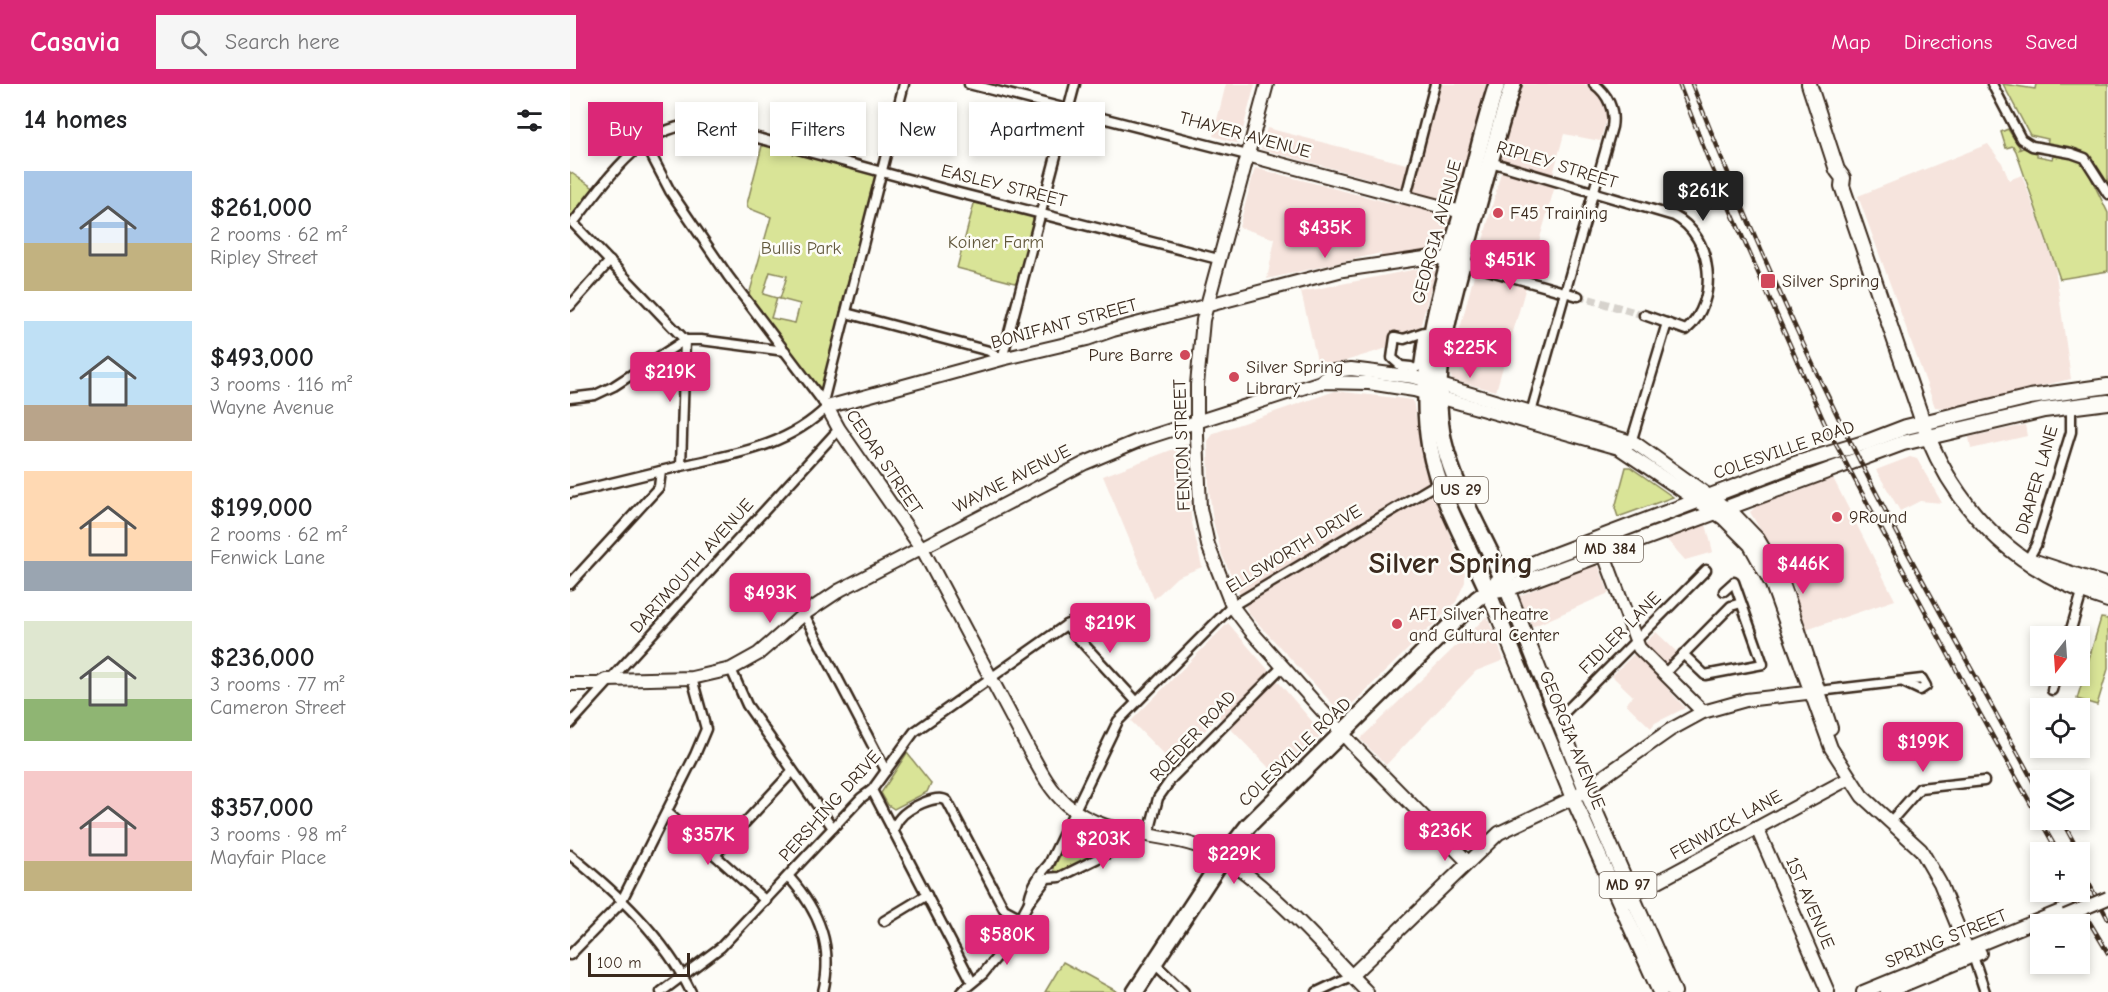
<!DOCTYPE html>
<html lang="en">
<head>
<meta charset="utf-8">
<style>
  body { margin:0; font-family:"Comic Neue",sans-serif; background:#f6f6f6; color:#202124; height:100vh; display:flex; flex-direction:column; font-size:22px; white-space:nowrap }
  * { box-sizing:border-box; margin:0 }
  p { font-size:20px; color:#757577 }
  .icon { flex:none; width:33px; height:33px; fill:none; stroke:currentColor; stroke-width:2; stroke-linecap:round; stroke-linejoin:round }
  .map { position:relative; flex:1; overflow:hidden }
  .panel { display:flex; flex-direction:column; background:#fff; width:570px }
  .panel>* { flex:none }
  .hud { position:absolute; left:18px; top:18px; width:570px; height:54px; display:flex; gap:12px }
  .needle { width:39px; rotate:197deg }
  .controls { position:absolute; left:1460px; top:542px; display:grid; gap:12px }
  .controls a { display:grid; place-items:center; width:60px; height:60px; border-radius:0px; background:#fff; box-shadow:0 3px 9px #0003; font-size:30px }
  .scale { position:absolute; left:18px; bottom:15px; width:102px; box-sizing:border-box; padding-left:6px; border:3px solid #3b2a1e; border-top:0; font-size:16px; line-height:21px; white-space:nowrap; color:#3b2a1e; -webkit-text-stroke:4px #fdfcf7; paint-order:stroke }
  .price { position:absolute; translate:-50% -51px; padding:0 14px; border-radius:6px; background:#db2777; color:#fff; font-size:20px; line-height:39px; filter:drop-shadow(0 2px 3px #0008) }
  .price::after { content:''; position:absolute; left:50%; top:36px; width:18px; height:14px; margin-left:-9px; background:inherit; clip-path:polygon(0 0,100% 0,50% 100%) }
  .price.on { background:#222; color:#fff }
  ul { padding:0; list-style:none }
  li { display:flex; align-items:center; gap:18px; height:150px; padding:0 24px }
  li span { display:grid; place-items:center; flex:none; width:168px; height:120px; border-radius:0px; color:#555 }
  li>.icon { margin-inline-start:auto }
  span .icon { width:72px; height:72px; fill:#fffc; stroke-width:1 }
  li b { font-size:26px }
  h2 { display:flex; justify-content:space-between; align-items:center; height:72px; padding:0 24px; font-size:26px }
  .chip { padding:0 21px; border-radius:0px; background:#fff; box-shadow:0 3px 9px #0003; font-size:21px; line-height:54px }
  .chip.on { background:#db2777; color:#fff }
  header { display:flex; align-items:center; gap:36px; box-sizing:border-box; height:84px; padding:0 30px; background:#db2777; color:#fff }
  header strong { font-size:28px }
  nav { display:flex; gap:33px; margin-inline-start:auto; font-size:21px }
  .search { width:420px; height:54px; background:#f6f6f6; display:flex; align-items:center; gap:15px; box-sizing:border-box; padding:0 21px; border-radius:0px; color:#757577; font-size:22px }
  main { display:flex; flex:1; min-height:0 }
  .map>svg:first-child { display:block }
</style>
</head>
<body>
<header>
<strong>Casavia</strong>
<div class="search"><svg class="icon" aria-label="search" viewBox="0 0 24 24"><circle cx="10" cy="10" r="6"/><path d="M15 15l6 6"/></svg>Search here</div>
<nav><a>Map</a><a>Directions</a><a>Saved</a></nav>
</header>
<main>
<section class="panel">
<h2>14 homes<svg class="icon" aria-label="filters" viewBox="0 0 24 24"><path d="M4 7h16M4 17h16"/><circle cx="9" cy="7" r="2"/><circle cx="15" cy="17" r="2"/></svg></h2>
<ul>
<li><span style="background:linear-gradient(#a9c7e8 60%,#c2b280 0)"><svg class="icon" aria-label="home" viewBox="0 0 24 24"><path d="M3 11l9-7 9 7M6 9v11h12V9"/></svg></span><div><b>$261,000</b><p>2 rooms · 62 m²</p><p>Ripley Street</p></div></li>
<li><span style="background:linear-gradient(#bfe0f5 70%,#b9a48a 0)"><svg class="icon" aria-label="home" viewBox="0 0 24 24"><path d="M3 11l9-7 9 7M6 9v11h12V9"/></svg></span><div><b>$493,000</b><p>3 rooms · 116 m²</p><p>Wayne Avenue</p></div></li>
<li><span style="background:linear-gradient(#ffd9b3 75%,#9aa5b1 0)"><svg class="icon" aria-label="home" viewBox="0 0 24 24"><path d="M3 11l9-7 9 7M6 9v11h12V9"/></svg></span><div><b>$199,000</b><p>2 rooms · 62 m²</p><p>Fenwick Lane</p></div></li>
<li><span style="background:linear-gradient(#dfe7d0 65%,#8fb573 0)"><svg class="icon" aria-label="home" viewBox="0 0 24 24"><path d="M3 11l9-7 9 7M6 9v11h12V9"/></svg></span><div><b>$236,000</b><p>3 rooms · 77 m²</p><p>Cameron Street</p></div></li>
<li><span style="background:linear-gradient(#f6c9c9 75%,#c2b280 0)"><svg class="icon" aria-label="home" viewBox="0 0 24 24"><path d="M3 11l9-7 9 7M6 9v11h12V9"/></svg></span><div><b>$357,000</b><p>3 rooms · 98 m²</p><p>Mayfair Place</p></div></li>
</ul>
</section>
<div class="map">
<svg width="1538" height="908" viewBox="0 0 1538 908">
  <rect width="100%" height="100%" fill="#fdfcf7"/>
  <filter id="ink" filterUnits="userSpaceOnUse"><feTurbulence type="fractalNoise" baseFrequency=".0167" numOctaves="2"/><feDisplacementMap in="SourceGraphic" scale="12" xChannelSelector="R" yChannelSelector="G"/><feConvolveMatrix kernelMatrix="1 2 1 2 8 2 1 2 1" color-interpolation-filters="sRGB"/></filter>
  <g filter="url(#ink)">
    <g fill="#f6e4dd">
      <path d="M656 0H685L669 60 643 52Z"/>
      <path d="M864 0H917L875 168 810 175 811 169 697 195 705 155 669 143 685 84 828 121 834 104 691 65 697 44 840 81Z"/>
      <path d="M948 0H1014L1023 3 1035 19 1037 34 1030 57 994 50 982 94 930 78 928 75Z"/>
      <path d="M1418 60 1432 79 1439 96 1452 91 1471 143 1485 183 1501 295 1377 324 1365 323 1288 112Z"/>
      <path d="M931 88 985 102 926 307 882 296 879 287Z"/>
      <path d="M867 181 847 255 749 285 731 208Z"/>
      <path d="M765 307 843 316 854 384 895 490V498L886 518 772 630 679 530 652 471 643 437 639 405 638 357 644 349Z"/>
      <path d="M1455 341 1457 352 1401 365 1399 353Z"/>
      <path d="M617 360 621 434 632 483 607 493 584 515 533 392Z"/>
      <path d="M1340 373 1347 375 1372 419 1350 417 1330 427 1306 386Z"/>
      <path d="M1263 394 1325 516 1236 546 1225 518V505L1180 428 1188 421Z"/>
      <path d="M1135 436 1143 468 1115 476 1098 457 1096 450Z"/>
      <path d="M1024 479 1029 483 1039 509 962 543 949 512Z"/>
      <path d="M917 532 934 576 906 587 816 681 790 655Z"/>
      <path d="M658 539 753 650 709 694 649 633 602 679 561 637Z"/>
      <path d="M1086 548 1108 569 1087 592 1115 624 1085 639 1081 644 1056 620 1063 612 1042 592Z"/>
    </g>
    <g fill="#d9e497" stroke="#8a875a" stroke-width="1.5" fill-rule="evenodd">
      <path d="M1433 0 1465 5 1466 0H1538V100L1536 101C1516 67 1516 68 1477 61L1478 55 1460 51Z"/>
      <path d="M1438 45 1450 64 1448 66 1453 64 1467 68V72L1482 75 1484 70C1503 72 1511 75 1523 90L1521 94 1538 129V187L1490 195 1446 67 1443 62 1436 64 1431 48Z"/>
      <path d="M193 58 307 90 285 170 253 318 177 218 201 133 178 124 177 120ZM200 188 217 192 210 215 193 210ZM207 214 230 220 225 239 201 234Z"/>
      <path d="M0 88 25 105 0 139Z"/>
      <path d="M405 116 466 133 449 200 387 184Z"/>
      <path d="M1056 383H1060L1103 413 1048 433 1045 424Z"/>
      <path d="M1531 534 1538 535V585L1527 621 1507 615Z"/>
      <path d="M337 669 361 699 357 708 324 725 318 721 311 709Z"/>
      <path d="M511 742 547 756V759L491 788H485L484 784 504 743Z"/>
      <path d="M493 878 548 908H475Z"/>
    </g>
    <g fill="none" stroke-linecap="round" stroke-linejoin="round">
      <path stroke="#d6d2cc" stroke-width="8" stroke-dasharray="8 4" stroke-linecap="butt" d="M1008 212 1074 231"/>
      <g stroke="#3b2a1e" stroke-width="13">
        <g id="street">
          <path d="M399 0 677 71"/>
          <path d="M1422 0 1451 55 1462 62 1501 69 1515 74 1538 110"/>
          <path d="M917 77 1104 132C1143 152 1150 217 1116 246L1074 231"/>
          <path d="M836 112 865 0"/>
          <path d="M893 179 1008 212"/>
          <path d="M0 222 40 177"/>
          <path d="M276 229 419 267 432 275 505 0"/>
          <path d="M854 248 849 282 843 286 841 283 831 282 822 274 825 253 834 255Z"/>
          <path d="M0 314 25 311 44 302 115 256H131L215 267"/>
          <path d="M253 318 334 0"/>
          <path d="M960 332 1042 43C1045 26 1038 10 1024 0"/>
          <path d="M1060 362 1097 239"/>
          <path d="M111 382 115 256 3 139C38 95 77 32 140 41L389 109 648 175"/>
          <path d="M0 409C37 400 74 391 111 382 164 370 217 363 257 323L158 192 100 107 75 59"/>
          <path d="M1457 477 1466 461 1501 348V321"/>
          <path d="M0 500 89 403 91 387"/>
          <path d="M234 530 316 687"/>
          <path d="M496 541 566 617"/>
          <path d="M1499 552 1513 505"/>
          <path d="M1113 570 1135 591 1193 580 1164 498 1154 507"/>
          <path d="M161 585 177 621 263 744"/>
          <path d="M1096 588 1161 522 1171 519"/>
          <path d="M1482 606 1486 591"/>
          <path d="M1249 607 1352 595 1356 602 1350 606 1333 598"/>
          <path d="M988 635 1136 486"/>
          <path d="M0 640 269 345"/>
          <path d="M302 706 402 898"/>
          <path d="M97 728 196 817"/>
          <path d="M1321 737 1350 704 1414 697"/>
          <path d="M323 747C325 743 326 738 330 734 337 725 367 709 377 717L434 825 451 834"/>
          <path d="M0 771C47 809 94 853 121 908"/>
          <path d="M145 771 222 688"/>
          <path d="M219 793C249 827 264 862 253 908"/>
          <path d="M459 818C460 804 470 790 479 780L548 637 662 522 870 398"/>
          <path d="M314 837 357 811"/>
          <path d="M0 871 50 820 125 671 136 645 122 594"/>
          <path d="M1403 872 1415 908"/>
          <path d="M584 879 614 908"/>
          <path d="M91 908 151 863 291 714 302 706 344 648 496 541 521 530"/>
          <path d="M391 908 413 890 434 864 459 818 477 794 490 793 579 749 588 714 602 694 712 583"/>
          <path d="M747 908 781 892"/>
        </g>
      </g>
      <g stroke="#3b2a1e" stroke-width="16">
        <g id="secondary">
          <path d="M697 0 633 236 627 301V352L630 424 638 461 662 522 681 547 782 660 897 777"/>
          <path d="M677 71 899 130"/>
          <path d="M751 298 764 287 781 285 844 293 1065 359 1164 430 1188 455 1211 494 1219 516 1261 644"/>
          <path d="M1033 468 1069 564 1133 628"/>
          <path d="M0 600H29L36 596 122 594 161 585 188 570 234 530 270 506 515 379 570 356 751 298 799 299 844 306 1049 364 1153 434 1180 461 1202 501 1261 664 1292 712 1351 766 1370 799 1397 865 1403 872"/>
          <path d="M1187 744 1258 908"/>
          <path d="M1055 815 1278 695"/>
          <path d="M781 892 929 749 1003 714 1100 646 1133 628 1176 616 1245 608"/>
          <path d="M797 908C755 865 704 806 654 774 605 744 540 759 496 720 479 705 469 684 458 664L354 468 269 345 257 323 432 275 517 255 543 246 773 186 862 173 886 177"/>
          <path d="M1293 908 1498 824"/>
          <path d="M1317 908 1410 869"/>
        </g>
      </g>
      <g stroke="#3b2a1e" stroke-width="18">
        <g id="primary">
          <path d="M1239 0 1267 86 1273 94 1272 102 1358 353C1392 435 1454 490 1538 516"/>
          <path d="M1465 478 1538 502"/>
          <path d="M1090 908 1003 714 918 507 932 493 974 475 1225 380 1297 358 1336 343 1460 313 1538 302"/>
          <path d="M1104 908 1016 706 937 505 1333 359 1474 326 1538 318"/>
        </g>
      </g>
      <g stroke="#3b2a1e" stroke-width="20">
        <g id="highway">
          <path d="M918 507C898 461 869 414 860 364 846 284 870 208 891 132 903 88 913 43 927 0"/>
          <path d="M565 908 653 774 678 742 907 515 918 507 937 505C917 456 886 410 874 359 857 287 885 209 903 140 916 93 928 46 943 0"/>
        </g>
      </g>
      <use href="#street" stroke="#fdfcf7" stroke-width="8"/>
      <use href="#secondary" stroke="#fdfcf7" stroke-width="12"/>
      <use href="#primary" stroke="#fdfcf7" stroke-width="14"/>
      <use href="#highway" stroke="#fdfcf7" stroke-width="15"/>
      <g stroke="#3b2a1e" stroke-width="4.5">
        <g id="rail">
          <path d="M1109 0 1138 75 1254 338 1409 628 1488 768"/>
          <path d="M1122 0C1167 114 1216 227 1270 337 1332 464 1403 586 1470 710"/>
          <path d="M1491 735 1509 768"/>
          <path d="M1509 781 1538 835"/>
          <path d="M1501 807 1538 869"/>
        </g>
      </g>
      <use href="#rail" stroke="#fdfcf7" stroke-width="2" stroke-dasharray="7" stroke-linecap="butt"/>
      <g stroke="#3b2a1e" stroke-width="16" stroke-linecap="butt">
        <path id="secondary-bridge" d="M1495 832 1538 814"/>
      </g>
      <use href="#secondary-bridge" stroke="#fdfcf7" stroke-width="12"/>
    </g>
  </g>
  <g fill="#d1495b" stroke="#fdfcf7" stroke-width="2">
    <circle cx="928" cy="129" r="6"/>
    <rect x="1190" y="189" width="16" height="16" rx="3"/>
    <circle cx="615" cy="271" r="6"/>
    <circle cx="664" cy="293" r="6"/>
    <circle cx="1267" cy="433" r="6"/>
    <circle cx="827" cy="540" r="6"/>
  </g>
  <g text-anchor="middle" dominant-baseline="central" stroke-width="5" stroke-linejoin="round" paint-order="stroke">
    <g fill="#fdfcf7" stroke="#75695f" stroke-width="1.5">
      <rect x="864" y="393" width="54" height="26" rx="4.5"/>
      <rect x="1007" y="452" width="66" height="26" rx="4.5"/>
      <rect x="1029.5" y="788" width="57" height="26" rx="4.5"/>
    </g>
    <g font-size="16" font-weight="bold" fill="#3b2a1e">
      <text x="891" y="406">US 29</text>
      <text x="1040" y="465">MD 384</text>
      <text x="1058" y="801">MD 97</text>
    </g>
    <g font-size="18" fill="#3b2a1e" stroke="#fdfcf7">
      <text transform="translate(675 51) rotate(15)">THAYER AVENUE</text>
      <text transform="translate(987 81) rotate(17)">RIPLEY STREET</text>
      <text transform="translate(434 102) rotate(14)">EASLEY STREET</text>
      <text transform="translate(867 148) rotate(-75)">GEORGIA AVENUE</text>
      <text transform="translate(494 240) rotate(-15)">BONIFANT STREET</text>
      <text transform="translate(612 361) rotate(-92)">FENTON STREET</text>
      <text transform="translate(1214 366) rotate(-19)">COLESVILLE ROAD</text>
      <text transform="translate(314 378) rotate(56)">CEDAR STREET</text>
      <text transform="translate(442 395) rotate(-27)">WAYNE AVENUE</text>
      <text transform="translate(1467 396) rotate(-74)">DRAPER LANE</text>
      <text transform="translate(724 465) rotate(-31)">ELLSWORTH DRIVE</text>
      <text transform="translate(122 482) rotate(-48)">DARTMOUTH AVENUE</text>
      <text transform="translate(1050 549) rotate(-45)">FIDLER LANE</text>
      <text transform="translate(623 652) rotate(-47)">ROEDER ROAD</text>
      <text transform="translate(1002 656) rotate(68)">GEORGIA AVENUE</text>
      <text transform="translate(725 668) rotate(-44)">COLESVILLE ROAD</text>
      <text transform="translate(260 722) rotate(-48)">PERSHING DRIVE</text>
      <text transform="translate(1156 741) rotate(-29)">FENWICK LANE</text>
      <text transform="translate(1240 819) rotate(67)">1ST AVENUE</text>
      <text transform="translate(1376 855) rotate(-22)">SPRING STREET</text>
    </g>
    <g font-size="18" fill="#3b2a1e" stroke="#fdfcf7" text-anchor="start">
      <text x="940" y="129">F45 Training</text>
      <text x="1212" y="197">Silver Spring</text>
      <text x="603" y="271" text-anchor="end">Pure Barre</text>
      <text x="676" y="283">Silver Spring<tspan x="676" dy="21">Library</tspan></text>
      <text x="1279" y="433">9Round</text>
      <text x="839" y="530">AFI Silver Theatre<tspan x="839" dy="21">and Cultural Center</tspan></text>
    </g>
    <g font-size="18" fill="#62583c" stroke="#fdfcf7">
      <text x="426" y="158">Koiner Farm</text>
      <text x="231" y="164">Bullis Park</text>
    </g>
    <g font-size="30" font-weight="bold" fill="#3b2a1e" stroke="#fdfcf7">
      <text x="881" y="479">Silver Spring</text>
    </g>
  </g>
</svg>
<div class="controls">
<a><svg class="needle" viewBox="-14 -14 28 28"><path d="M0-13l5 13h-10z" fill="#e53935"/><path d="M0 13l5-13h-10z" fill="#757577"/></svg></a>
<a><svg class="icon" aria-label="locate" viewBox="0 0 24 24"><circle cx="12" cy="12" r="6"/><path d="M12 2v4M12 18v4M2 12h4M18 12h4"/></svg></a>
<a><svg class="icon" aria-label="layers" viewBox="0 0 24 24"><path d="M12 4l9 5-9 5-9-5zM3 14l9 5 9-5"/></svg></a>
<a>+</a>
<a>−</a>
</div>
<div class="scale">100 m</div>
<b class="price on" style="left:1133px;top:138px">$261K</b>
<b class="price" style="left:755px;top:175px">$435K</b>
<b class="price" style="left:940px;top:207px">$451K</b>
<b class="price" style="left:900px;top:295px">$225K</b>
<b class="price" style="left:100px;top:319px">$219K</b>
<b class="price" style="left:1233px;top:511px">$446K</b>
<b class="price" style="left:200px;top:540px">$493K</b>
<b class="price" style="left:540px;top:570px">$219K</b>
<b class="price" style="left:1353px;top:689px">$199K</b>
<b class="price" style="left:875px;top:778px">$236K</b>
<b class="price" style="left:138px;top:782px">$357K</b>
<b class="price" style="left:533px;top:786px">$203K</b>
<b class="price" style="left:664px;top:801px">$229K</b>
<b class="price" style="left:437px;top:882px">$580K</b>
<div class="hud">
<a class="chip on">Buy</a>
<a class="chip">Rent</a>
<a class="chip">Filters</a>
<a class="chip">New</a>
<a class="chip">Apartment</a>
</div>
</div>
</main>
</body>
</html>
